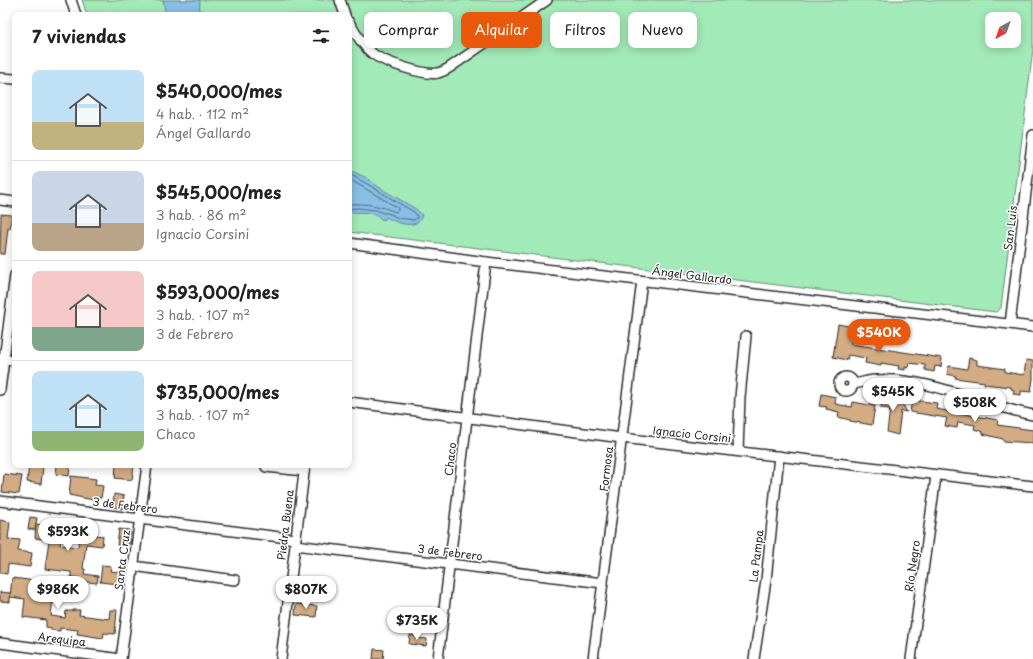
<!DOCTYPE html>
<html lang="es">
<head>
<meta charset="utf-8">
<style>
  body { margin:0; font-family:"Playpen Sans",sans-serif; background:#f2f2f2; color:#222; height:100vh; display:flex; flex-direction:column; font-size:15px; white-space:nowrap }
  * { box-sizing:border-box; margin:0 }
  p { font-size:13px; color:#767676 }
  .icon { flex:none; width:22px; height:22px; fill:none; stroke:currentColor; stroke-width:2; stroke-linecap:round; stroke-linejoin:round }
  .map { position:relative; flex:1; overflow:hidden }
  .drawer { position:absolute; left:12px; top:12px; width:340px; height:456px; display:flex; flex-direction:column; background:#fff; border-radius:8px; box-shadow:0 2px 10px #0003 }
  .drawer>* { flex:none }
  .guide { position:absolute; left:364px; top:12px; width:380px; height:36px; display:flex; gap:8px }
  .needle { width:26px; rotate:220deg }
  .tools { position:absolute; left:985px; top:12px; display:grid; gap:8px }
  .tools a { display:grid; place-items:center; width:36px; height:36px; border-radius:8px; background:#fff; box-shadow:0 2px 10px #0003; font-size:20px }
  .price { position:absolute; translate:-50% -34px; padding:0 9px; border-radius:14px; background:#fff; color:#222; font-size:13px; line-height:26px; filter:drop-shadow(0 1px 2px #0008) }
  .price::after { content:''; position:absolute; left:50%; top:24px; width:12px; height:9px; margin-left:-6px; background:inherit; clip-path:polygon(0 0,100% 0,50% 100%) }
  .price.current { background:#ea580c; color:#fff }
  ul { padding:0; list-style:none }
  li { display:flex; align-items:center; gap:12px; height:100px; padding:0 20px }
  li+li { border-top:1px solid #e0e0e0 }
  li span { display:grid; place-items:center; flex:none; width:112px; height:80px; border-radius:8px; color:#555 }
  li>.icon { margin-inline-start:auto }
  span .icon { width:48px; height:48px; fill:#fffc; stroke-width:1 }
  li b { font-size:17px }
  h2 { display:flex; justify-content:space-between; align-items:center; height:48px; padding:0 20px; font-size:17px }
  .pill { padding:0 14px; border-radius:8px; background:#fff; box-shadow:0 2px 10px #0003; font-size:14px; line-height:36px }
  .pill.current { background:#ea580c; color:#fff }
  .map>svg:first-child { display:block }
</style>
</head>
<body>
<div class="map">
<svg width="1033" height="659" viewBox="0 0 1033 659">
  <rect width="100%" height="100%" fill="#fff"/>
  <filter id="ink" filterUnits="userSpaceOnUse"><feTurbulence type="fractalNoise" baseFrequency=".025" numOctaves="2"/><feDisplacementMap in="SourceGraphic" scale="8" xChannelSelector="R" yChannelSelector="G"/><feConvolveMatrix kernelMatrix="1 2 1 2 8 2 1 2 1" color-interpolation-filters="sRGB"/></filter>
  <g filter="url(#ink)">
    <path fill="#a2eab7" stroke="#668a71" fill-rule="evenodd" d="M82 0H1033V49L1001 308 996 312 349 232V15H87ZM992 19H1014V41H992Z"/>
    <g fill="#88bfe6" stroke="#63849b">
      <path d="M163 0H200L199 15H166Z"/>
      <path d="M349 170 365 177 380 188 416 209 422 215C418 231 396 223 386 217L384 220 381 219C376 210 358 213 349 212Z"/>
    </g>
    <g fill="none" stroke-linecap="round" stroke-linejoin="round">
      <g stroke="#506676" stroke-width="1">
        <path d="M349 174C371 185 392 200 414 212L418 217 414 220 398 218 388 213H383L376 210 358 208 349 209"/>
        <path d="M349 179 398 208V210L396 212C381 206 366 203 349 204"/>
      </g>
    </g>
    <g fill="#d3ac84" stroke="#2b2b2b">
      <path d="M1 214 12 215 10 229 8 228 5 254H0Z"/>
      <path d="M838 324 853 327 851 344 942 358 941 367 935 366 934 372 925 370V365L909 363 908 368 905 367V370L898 369 899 366 881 363V366L865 363 866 358 848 355 847 360 833 357Z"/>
      <path d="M969 358 977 360V365L1005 369V372L1024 375 1026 360 1033 361V379L1031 392 1021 391V395L1013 394 1014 390 1011 389V387L984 384 985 382 955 378 956 376 947 374 949 366 967 369Z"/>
      <path d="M821 394 836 397 835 404 852 407 853 402 875 406 872 425 850 421V420L838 417 839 412 826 409 827 407 819 406Z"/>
      <path d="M883 394 898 397 907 412 901 411 898 435 887 432 890 409 881 408Z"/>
      <path d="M912 400 937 403 936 409 998 420 997 425 1033 430V443L1003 441V439L983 434V432L974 429 975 425 958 422 957 428 945 426 947 418 910 412Z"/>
      <path d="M29 465 43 467 41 484 27 482Z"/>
      <path d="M57 465H70L69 476 56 474Z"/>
      <path d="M116 465H134L132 480 115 478Z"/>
      <path d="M4 474 22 476 19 494 2 492Z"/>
      <path d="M71 476 96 479 95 485 103 486 101 498 94 497 93 500 69 495Z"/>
      <path d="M114 494 124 496 122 509 113 507Z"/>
      <path d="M30 517 37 518 35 530 28 529Z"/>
      <path d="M0 520 10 522 8 539 20 540 18 551 32 553 30 567 8 564 7 574 0 573Z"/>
      <path d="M51 521 58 522 56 536 61 537 60 545 78 547 80 527 88 528 87 534 103 536 102 546 86 544 83 569H85L84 574 98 576 97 583 78 581 79 578 71 577V572L45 569 49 540 35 538 36 524 50 526Z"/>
      <path d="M119 529 129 530 131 533 130 544H128V546L117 545Z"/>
      <path d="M102 565 111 566 110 571 119 572 118 584 100 582Z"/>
      <path d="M12 578 53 583 51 598H53L51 616 65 618 66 611H73V610H80L79 615 109 619 110 610H117L115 634 104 633 103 638 77 634 78 630 60 628V631L51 630V628L46 627V620L23 617 25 599 10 597Z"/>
      <path d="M0 592 10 593V602L0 601Z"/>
      <path d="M296 604 317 606 316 617 295 615Z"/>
      <path d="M410 635 417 636V638L427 639 426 646 409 644Z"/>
      <path d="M374 649 384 650 383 659H373Z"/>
    </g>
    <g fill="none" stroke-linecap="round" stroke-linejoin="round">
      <g stroke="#2b2b2b" stroke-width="12">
        <g id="minor">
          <path d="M71 0 76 15"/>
          <path d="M340 0 345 15"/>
          <path d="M349 22C355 33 363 46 373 54 384 62 425 76 438 73 441 72 446 70 449 68L547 0"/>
          <path d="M0 78 15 79"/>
          <path d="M0 200 15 202"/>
          <path d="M349 243 486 262 1033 327"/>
          <path d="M1010 324 1033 135"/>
          <path d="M0 359 15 361"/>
          <circle cx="846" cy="384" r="7"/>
          <path d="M853 384C860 383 867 381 874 380 929 376 980 405 1033 415"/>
          <path d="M0 390 15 275"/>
          <path d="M349 402 622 438 1033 486"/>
          <path d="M738 451 740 397 746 336"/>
          <path d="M266 467 304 471"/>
          <path d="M0 501 295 539"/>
          <path d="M295 545 603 583"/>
          <path d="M133 566 235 580"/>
          <path d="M0 643 121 659"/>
          <path d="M121 659 147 465"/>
          <path d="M281 659 305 465"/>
          <path d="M438 659 486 262"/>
          <path d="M593 659 642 281"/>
          <path d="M754 659 766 580 779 456"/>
          <path d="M911 659 936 476"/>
        </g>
      </g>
      <use href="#minor" stroke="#fff" stroke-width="9"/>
    </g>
  </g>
  <g text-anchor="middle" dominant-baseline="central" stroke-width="3" stroke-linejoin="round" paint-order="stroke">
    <g font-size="11" fill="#2b2b2b" stroke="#fff">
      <text transform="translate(1010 228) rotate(-83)">San Luis</text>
      <text transform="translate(692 275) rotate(7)">Ángel Gallardo</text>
      <text transform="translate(692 434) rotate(6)">Ignacio Corsini</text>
      <text transform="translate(450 459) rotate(-83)">Chaco</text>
      <text transform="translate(606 469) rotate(-83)">Formosa</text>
      <text transform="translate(125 505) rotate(7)">3 de Febrero</text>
      <text transform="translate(285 525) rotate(-83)">Piedra Buena</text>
      <text transform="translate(450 552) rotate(7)">3 de Febrero</text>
      <text transform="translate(756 556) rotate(-83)">La Pampa</text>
      <text transform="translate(122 560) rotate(-83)">Santa Cruz</text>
      <text transform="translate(912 566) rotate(-82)">Río Negro</text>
      <text transform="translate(62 639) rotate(7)">Arequipa</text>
    </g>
  </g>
</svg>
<div class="tools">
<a><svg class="needle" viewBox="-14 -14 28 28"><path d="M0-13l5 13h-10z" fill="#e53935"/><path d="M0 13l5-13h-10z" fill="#767676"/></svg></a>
</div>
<b class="price current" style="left:879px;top:353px">$540K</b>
<b class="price" style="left:893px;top:412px">$545K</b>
<b class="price" style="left:975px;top:423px">$508K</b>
<b class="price" style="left:68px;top:552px">$593K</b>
<b class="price" style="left:58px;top:610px">$986K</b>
<b class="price" style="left:306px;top:610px">$807K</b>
<b class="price" style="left:417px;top:641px">$735K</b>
<div class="guide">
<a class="pill">Comprar</a>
<a class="pill current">Alquilar</a>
<a class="pill">Filtros</a>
<a class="pill">Nuevo</a>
</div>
<section class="drawer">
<h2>7 viviendas<svg class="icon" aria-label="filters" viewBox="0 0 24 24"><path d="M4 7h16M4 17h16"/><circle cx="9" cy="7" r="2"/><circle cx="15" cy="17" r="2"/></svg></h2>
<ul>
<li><span style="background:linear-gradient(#bfe0f5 65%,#c2b280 0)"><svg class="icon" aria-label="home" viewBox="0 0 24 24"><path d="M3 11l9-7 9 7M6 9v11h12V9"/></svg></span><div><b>$540,000/mes</b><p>4 hab. · 112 m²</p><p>Ángel Gallardo</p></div></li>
<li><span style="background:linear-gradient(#c9d6e8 65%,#b9a48a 0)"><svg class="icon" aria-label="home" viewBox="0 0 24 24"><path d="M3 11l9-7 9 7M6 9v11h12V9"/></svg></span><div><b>$545,000/mes</b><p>3 hab. · 86 m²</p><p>Ignacio Corsini</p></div></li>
<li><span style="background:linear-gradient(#f6c9c9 70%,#7fa58c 0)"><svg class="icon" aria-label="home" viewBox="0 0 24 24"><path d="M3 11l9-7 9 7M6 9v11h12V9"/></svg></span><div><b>$593,000/mes</b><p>3 hab. · 107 m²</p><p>3 de Febrero</p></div></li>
<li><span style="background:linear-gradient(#bfe0f5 75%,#8fb573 0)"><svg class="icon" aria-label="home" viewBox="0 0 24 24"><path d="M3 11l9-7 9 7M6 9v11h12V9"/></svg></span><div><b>$735,000/mes</b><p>3 hab. · 107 m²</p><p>Chaco</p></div></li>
</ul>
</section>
</div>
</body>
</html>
